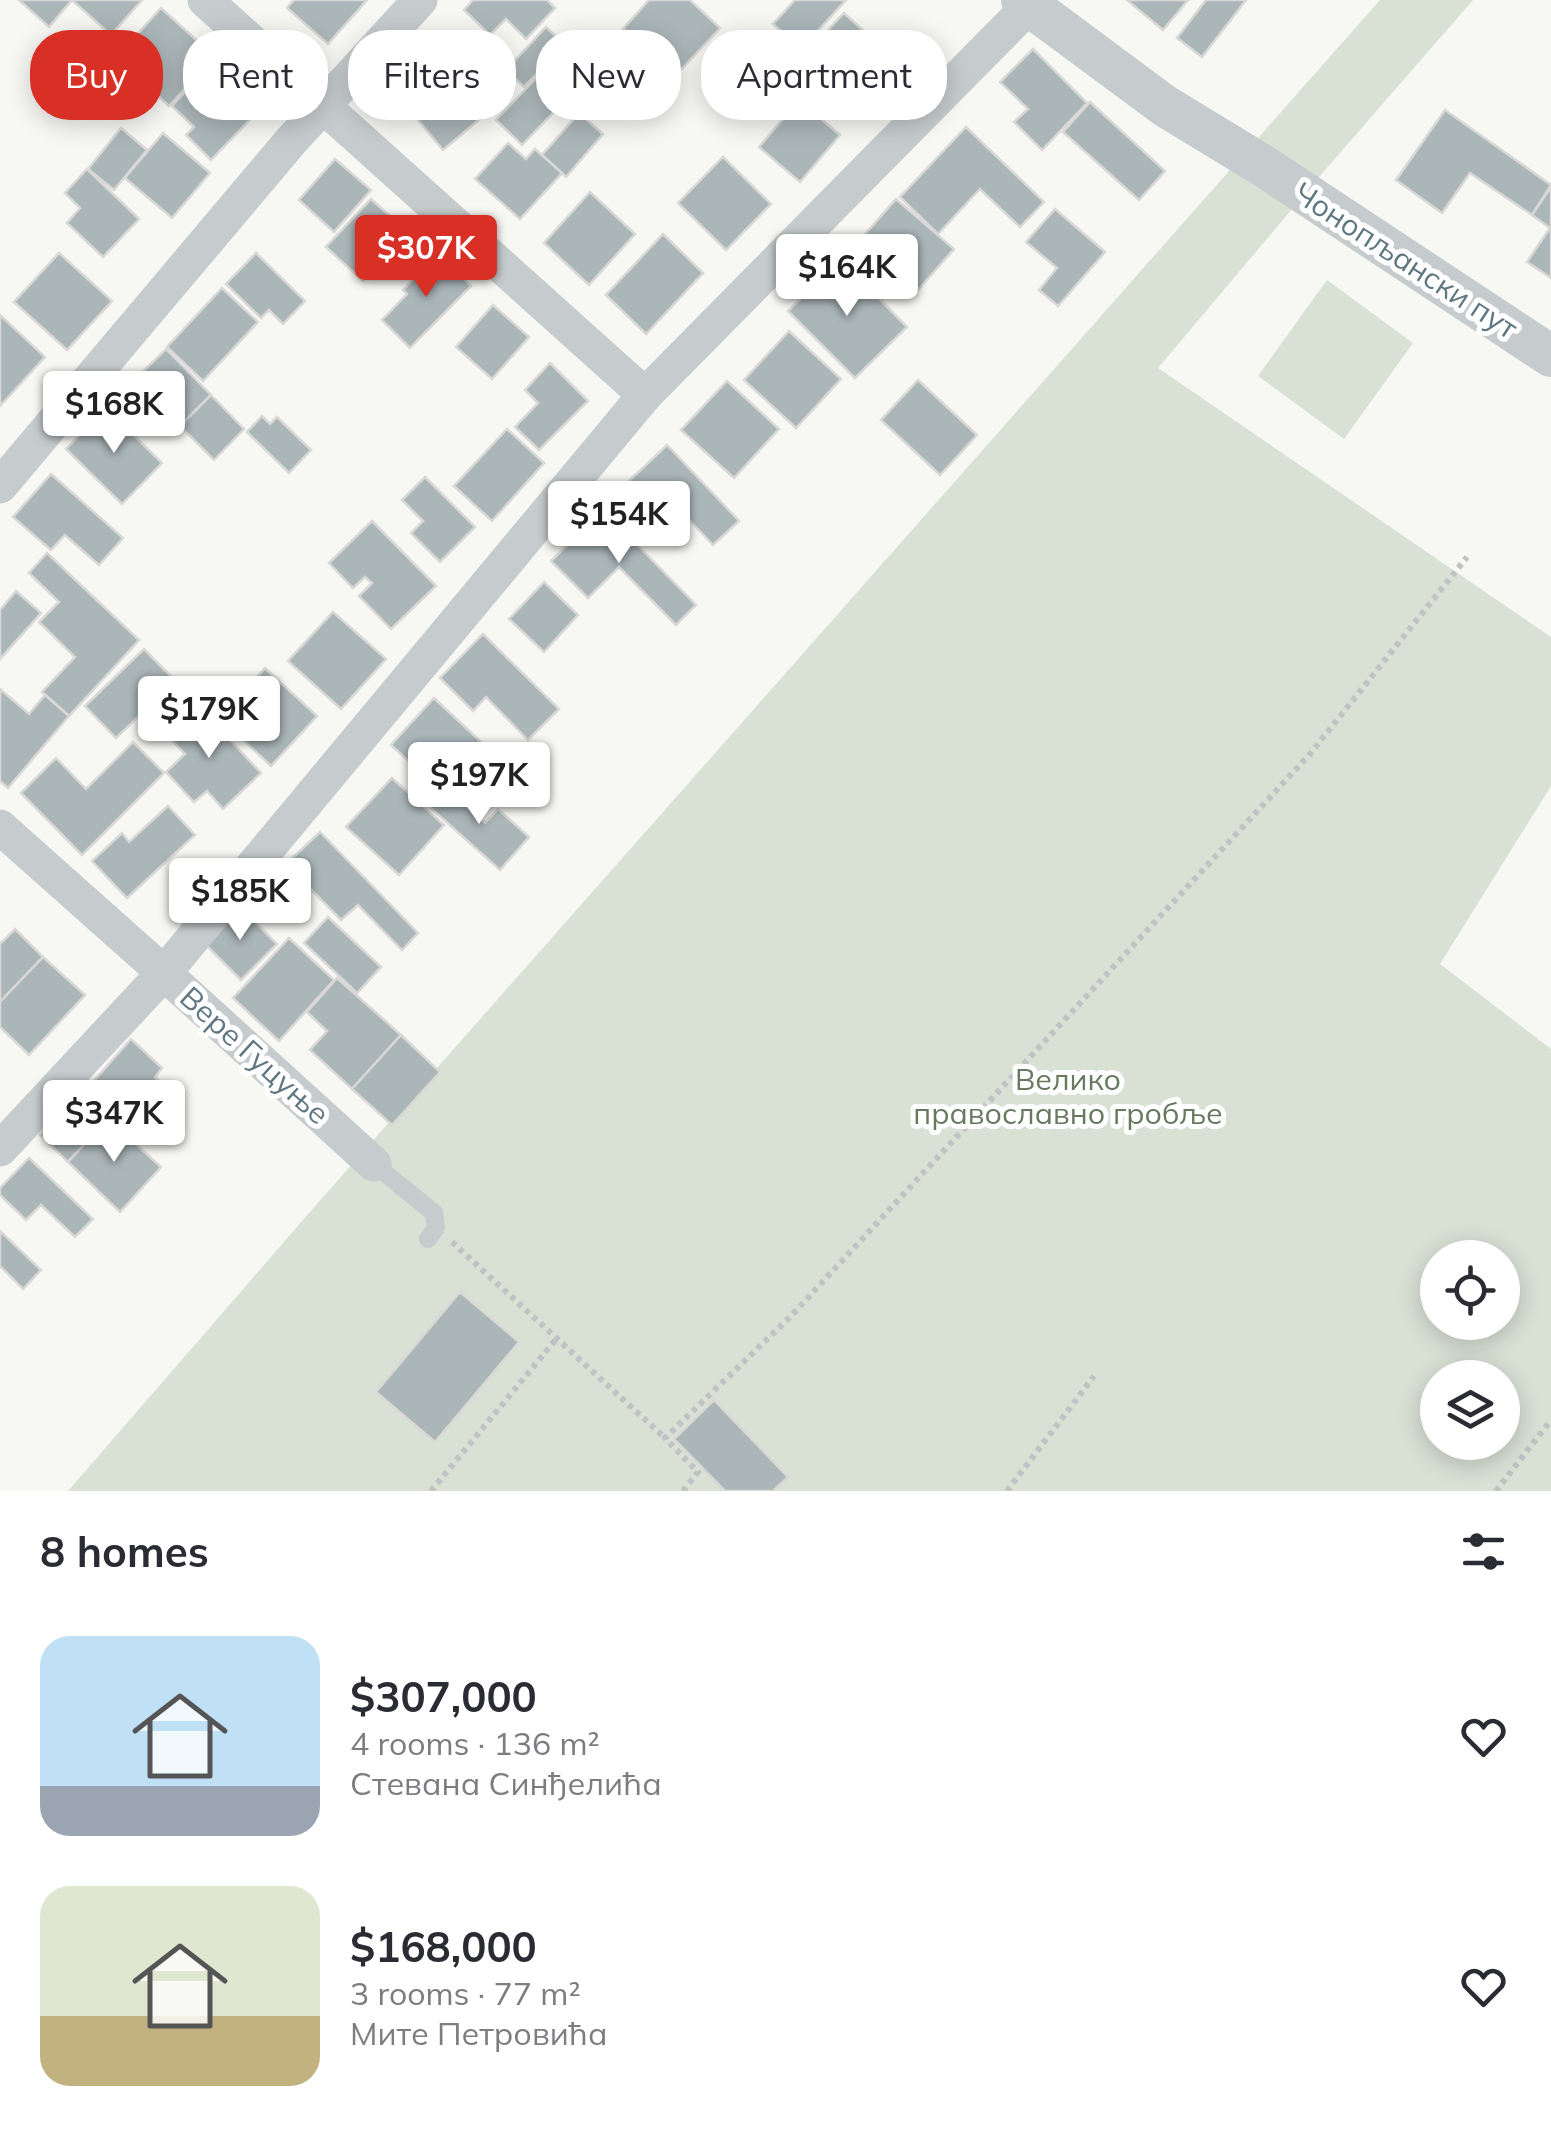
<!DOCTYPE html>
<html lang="en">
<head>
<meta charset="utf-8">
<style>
  body { margin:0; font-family:Mulish,sans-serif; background:#f7f7f7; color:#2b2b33; height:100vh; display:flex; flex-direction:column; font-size:38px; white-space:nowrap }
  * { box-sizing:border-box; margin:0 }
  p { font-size:32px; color:#7c7c81 }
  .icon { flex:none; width:55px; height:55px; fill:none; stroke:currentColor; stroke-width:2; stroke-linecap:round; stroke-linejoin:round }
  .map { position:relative; height:1491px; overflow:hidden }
  .drawer { display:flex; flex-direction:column; background:#fff; flex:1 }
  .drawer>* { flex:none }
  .guide { position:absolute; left:30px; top:30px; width:1000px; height:90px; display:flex; gap:20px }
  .tools { position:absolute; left:1420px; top:1240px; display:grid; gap:20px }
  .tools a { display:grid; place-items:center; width:100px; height:100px; border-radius:50%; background:#fff; box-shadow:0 5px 25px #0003; font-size:50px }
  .price { position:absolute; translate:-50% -85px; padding:0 22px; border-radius:10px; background:#fff; color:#222; font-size:32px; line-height:65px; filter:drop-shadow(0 2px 5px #0008) }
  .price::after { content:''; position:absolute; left:50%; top:60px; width:30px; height:22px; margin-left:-15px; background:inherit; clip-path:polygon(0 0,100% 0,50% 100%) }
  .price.on { background:#d93025; color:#fff }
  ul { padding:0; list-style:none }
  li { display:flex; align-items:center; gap:30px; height:250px; padding:0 40px }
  li span { display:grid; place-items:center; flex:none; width:280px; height:200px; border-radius:30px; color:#555 }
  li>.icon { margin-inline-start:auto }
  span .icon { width:120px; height:120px; fill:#fffc; stroke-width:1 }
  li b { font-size:42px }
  h2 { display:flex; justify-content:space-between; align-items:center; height:120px; padding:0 40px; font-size:42px }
  .chip { padding:0 35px; border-radius:40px; background:#fff; box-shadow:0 5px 25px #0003; font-size:35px; line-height:90px }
  .chip.on { background:#d93025; color:#fff }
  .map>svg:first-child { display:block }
</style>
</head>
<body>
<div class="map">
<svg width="1551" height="1491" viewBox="0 0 1551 1491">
  <rect width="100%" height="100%" fill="#f7f7f4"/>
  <g fill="#d9e0d4" fill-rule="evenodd">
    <path d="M1380 0H1473L1319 177 1158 368 1551 637V786L1440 964 1551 1049V1491H68L309 1213ZM1438 1258H1502V1322H1438ZM1438 1378H1502V1442H1438Z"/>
    <path d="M1327 280 1413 343 1344 439 1258 376Z"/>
  </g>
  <g fill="#abb6b9" stroke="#d9d8d6" stroke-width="2.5">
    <path d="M19 0H72L49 27Z"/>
    <path d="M72 0H142L111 35Z"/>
    <path d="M294 0H367L328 44 287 8Z"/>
    <path d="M473 0H547L555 8 526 39 506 19 490 35 464 10Z"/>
    <path d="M649 0H690L720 28 674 77 623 29Z"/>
    <path d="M795 0H846L801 49 773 24Z"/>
    <path d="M1127 0H1188L1163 30Z"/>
    <path d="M1206 0H1246L1202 57 1177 38Z"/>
    <path d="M161 8 214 56 169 106 116 58Z"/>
    <path d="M844 13 903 67 860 115 800 61Z"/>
    <path d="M546 27 564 44 524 87 506 70Z"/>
    <path d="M1033 49 1087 103 1042 150 1014 122 1028 109 1000 82Z"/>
    <path d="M218 58 265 104 211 160 186 135 194 127 172 106Z"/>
    <path d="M438 65 481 118 443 150 399 97Z"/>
    <path d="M546 68 572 93 522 145 496 120Z"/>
    <path d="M799 100 840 135 800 182 759 147Z"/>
    <path d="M1090 102 1165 171 1139 200 1063 132Z"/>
    <path d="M1445 110 1551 185 1532 215 1470 173 1442 213 1396 180Z"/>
    <path d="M579 113 603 134 566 177 542 155Z"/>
    <path d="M966 127 1044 202 1020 227 980 189 938 234 900 197Z"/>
    <path d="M121 128 147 150 114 190 88 169Z"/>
    <path d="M163 133 210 173 172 218 125 178Z"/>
    <path d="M508 143 526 159 535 149 562 173 520 219 475 179Z"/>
    <path d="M723 157 771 204 726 250 678 203Z"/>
    <path d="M335 159 371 190 334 232 299 200Z"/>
    <path d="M87 169 139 219 103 257 67 223 80 208 65 193Z"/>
    <path d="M1551 187V278L1527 262 1550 228 1532 215Z"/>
    <path d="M590 192 635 234 589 285 544 243Z"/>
    <path d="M371 199 409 233 363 281 326 247Z"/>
    <path d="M896 199 954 249 918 290 860 240Z"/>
    <path d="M1055 209 1105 252 1058 306 1039 290 1057 268 1026 242Z"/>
    <path d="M663 234 703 273 646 334 606 295Z"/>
    <path d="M59 253 112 301 67 350 14 302Z"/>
    <path d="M256 253 305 301 283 324 269 310 261 318 226 284Z"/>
    <path d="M438 253 471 286 410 348 382 320 407 294 403 290Z"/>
    <path d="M840 259 907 327 855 378 788 311Z"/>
    <path d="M222 288 258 322 203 381 167 347Z"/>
    <path d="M493 305 529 337 492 379 456 347Z"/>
    <path d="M0 315 45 357 0 406Z"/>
    <path d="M789 331 841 379 796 428 744 380Z"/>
    <path d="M166 349 211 395 175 431 130 384Z"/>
    <path d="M550 363 588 401 539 450 515 427 538 403 525 390Z"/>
    <path d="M918 380 977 435 940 475 881 420Z"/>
    <path d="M727 381 779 429 734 478 681 430Z"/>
    <path d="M211 395 244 429 214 460 180 426Z"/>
    <path d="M106 408 162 463 122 504 66 449Z"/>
    <path d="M262 416 270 424 277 417 311 450 289 473 247 432Z"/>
    <path d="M507 429 544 463 492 521 454 486Z"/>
    <path d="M667 445 739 521 713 545 679 509 652 535 614 495Z"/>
    <path d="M51 474 123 538 99 565 65 535 51 550 13 517Z"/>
    <path d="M425 477 475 527 440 562 411 533 423 521 402 500Z"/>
    <path d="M603 510 696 605 676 625 619 567 588 598 551 561Z"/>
    <path d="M372 521 436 586 391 629 359 596 372 583 365 577 353 588 329 563Z"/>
    <path d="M47 553 139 640 69 716 42 692 75 657 39 622 59 602 29 573Z"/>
    <path d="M544 582 578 615 544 652 509 619Z"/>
    <path d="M16 591 41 613 0 659V610Z"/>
    <path d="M333 612 386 659 341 709 288 661Z"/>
    <path d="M483 634 559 709 528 740 486 697 473 711 440 678Z"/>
    <path d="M144 649 194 700 164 730 145 710 116 738 85 706Z"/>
    <path d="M265 668 317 716 271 766 220 718Z"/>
    <path d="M0 689 29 714 45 695 69 716 8 788 0 781Z"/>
    <path d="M434 698 511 770 480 804 428 756 416 768 391 745Z"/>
    <path d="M199 707 261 773 223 809 207 791 194 802 166 772 185 754 168 736Z"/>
    <path d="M133 742 164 773 82 855 21 793 56 758 86 789Z"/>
    <path d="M392 778 444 825 399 875 346 827Z"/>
    <path d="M441 783 485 823 498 809 529 837 500 870 424 802Z"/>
    <path d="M168 806 195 835 127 898 92 861 122 833 129 842Z"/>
    <path d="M320 832 418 933 402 950 358 905 341 920 286 864Z"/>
    <path d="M240 907 277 944 241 980 204 943Z"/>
    <path d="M328 917 381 967 357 993 304 943Z"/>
    <path d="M15 929 43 957 0 1002V944Z"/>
    <path d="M289 938 334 980 279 1041 233 998Z"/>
    <path d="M43 957 85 995 29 1055 0 1027V1002Z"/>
    <path d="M337 978 401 1035 352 1089 310 1050 327 1031 307 1012Z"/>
    <path d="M401 1035 440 1072 392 1125 352 1089Z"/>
    <path d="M131 1039 162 1068 155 1077 176 1097 153 1122 129 1100 122 1109 93 1082Z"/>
    <path d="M80 1092 108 1119 68 1162 40 1135Z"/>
    <path d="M108 1119 161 1167 120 1212 68 1162Z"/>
    <path d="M29 1158 93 1219 75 1237 41 1205 26 1220 0 1195V1188Z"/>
    <path d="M0 1231 41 1270 23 1289 0 1266Z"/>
    <path d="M460 1292 519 1342 435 1442 376 1392Z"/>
    <path d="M714 1400 788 1477 773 1491H725L674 1439Z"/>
  </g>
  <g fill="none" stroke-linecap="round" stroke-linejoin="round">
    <g stroke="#c0c2c4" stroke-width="6" stroke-dasharray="5 5" stroke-linecap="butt">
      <path d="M452 1242 665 1438"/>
      <path d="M431 1491 557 1338"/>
      <path d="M683 1491 698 1472 665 1438 792 1315 1310 754 1467 557"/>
      <path d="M1007 1491 1094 1376"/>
      <path d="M1496 1491 1551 1420"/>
    </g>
    <path stroke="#c6cbcd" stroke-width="18" d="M374 1164 434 1213 436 1228 428 1239"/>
    <g stroke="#c6cbcd" stroke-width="35">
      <path d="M205 0 645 395"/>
      <path d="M0 486 291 141 420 0"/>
      <path d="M0 827 164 973 374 1164"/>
      <path d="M0 1149 164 973 645 395 1035 0"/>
    </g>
    <path stroke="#c6cbcd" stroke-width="42" d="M1022 0 1165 106 1262 165 1551 356"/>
  </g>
  <g text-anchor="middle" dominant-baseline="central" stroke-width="10" stroke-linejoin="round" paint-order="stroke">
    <g font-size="30" fill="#607781" stroke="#fff">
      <text transform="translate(1406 260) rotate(33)">Чонопљански пут</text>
      <text transform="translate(255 1055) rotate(42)">Вере Гуцуње</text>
    </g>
    <g font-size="30" fill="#67795f" stroke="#fff">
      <text x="1068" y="1079">Велико<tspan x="1068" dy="34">православно гробље</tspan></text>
    </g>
  </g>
</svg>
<div class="tools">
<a><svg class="icon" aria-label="locate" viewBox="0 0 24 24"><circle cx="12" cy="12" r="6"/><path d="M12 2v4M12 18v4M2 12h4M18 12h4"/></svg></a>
<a><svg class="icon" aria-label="layers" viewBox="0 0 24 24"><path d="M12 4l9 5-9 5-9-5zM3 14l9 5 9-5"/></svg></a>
</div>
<b class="price on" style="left:426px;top:300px">$307K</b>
<b class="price" style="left:847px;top:319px">$164K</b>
<b class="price" style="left:114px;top:456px">$168K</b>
<b class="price" style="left:619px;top:566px">$154K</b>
<b class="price" style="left:209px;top:761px">$179K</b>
<b class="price" style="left:479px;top:827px">$197K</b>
<b class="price" style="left:240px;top:943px">$185K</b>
<b class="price" style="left:114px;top:1165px">$347K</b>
<div class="guide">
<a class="chip on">Buy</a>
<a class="chip">Rent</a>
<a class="chip">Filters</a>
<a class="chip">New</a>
<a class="chip">Apartment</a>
</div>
</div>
<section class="drawer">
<h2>8 homes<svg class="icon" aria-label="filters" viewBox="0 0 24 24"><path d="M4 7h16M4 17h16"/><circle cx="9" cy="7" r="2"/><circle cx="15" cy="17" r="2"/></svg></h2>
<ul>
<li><span style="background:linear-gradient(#bfe0f5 75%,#9aa5b1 0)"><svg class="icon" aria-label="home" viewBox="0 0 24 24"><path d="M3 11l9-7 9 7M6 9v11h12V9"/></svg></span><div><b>$307,000</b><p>4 rooms · 136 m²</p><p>Стевана Синђелића</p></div><svg class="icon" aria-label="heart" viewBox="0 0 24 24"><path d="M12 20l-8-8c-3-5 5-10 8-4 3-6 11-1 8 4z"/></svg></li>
<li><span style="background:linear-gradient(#dfe7d0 65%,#c2b280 0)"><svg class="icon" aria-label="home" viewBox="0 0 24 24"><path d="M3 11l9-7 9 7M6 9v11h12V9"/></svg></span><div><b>$168,000</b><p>3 rooms · 77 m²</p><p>Мите Петровића</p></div><svg class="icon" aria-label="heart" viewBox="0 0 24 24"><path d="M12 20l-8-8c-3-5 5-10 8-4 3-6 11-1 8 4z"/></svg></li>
</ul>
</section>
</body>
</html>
